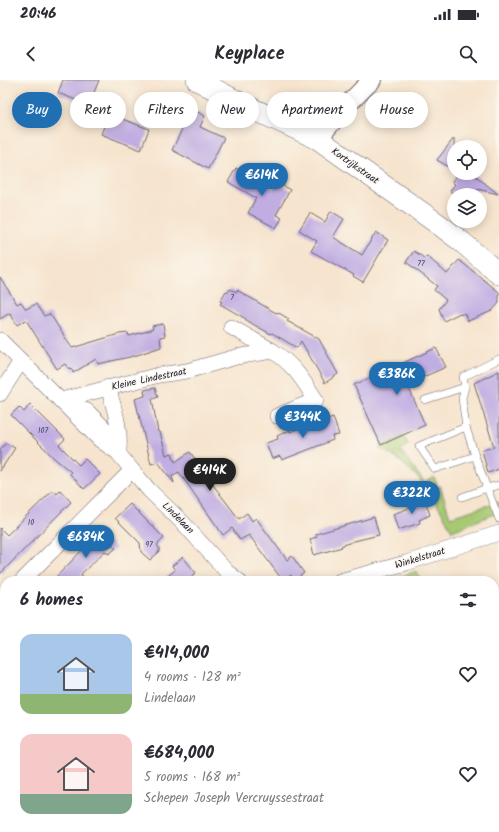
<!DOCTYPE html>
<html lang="en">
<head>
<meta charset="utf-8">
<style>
  body { margin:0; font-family:Kalam,sans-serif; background:#f2f2f3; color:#2b2b33; height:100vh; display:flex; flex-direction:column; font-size:15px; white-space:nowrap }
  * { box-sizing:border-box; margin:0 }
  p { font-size:13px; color:#7c7c81 }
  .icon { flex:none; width:22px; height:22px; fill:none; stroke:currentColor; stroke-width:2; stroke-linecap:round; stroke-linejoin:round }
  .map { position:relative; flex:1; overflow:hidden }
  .details { position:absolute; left:0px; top:496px; width:499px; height:256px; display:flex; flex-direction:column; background:#fff; border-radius:16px 16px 0 0; box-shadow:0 2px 10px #0003 }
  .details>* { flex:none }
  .guide { position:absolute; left:12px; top:12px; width:475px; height:36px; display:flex; gap:8px }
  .tools { position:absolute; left:447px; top:60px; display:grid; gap:8px }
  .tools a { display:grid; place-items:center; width:40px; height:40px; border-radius:50%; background:#fff; box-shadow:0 2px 10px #0003; font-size:20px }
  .price { position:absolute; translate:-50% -34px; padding:0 9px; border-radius:14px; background:#1f6fb2; color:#fff; font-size:13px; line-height:26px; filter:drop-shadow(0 1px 2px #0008) }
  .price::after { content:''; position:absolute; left:50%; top:24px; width:12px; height:9px; margin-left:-6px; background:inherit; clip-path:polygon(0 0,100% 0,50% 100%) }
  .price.active { background:#222; color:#fff }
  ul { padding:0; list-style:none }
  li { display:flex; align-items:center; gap:12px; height:100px; padding:0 20px }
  li span { display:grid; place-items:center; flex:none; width:112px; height:80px; border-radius:12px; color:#555 }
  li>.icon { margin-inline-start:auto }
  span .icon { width:48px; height:48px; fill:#fffc; stroke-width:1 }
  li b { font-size:17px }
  h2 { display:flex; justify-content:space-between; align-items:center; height:48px; padding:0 20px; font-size:17px }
  .tag { padding:0 14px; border-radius:18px; background:#fff; box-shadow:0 2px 10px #0003; font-size:14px; line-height:36px }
  .tag.active { background:#1f6fb2; color:#fff }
  .status { display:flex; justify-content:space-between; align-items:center; height:28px; padding:0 20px; background:#fff; direction:ltr }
  .status svg { height:11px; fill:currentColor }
  header { display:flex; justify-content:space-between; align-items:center; height:52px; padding:0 20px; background:#fff; font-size:18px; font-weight:600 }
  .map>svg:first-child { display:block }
</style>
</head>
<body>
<div class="status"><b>20:46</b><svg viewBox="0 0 49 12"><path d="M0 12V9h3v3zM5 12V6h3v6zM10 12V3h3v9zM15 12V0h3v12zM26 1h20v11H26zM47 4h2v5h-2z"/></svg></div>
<header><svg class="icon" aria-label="back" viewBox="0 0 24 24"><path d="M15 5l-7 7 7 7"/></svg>Keyplace<svg class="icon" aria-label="search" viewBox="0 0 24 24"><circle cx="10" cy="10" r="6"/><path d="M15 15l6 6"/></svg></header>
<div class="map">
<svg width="499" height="752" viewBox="0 0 499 752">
  <rect width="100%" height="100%" fill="#fbf7ec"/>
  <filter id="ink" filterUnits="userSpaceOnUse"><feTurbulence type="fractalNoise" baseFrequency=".025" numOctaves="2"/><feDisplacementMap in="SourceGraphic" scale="8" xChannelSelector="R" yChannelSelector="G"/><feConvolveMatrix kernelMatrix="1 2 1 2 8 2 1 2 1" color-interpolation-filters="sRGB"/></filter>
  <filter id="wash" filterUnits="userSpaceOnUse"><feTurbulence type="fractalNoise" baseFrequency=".012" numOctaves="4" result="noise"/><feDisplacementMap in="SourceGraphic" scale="16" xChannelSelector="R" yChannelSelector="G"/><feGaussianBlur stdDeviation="0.9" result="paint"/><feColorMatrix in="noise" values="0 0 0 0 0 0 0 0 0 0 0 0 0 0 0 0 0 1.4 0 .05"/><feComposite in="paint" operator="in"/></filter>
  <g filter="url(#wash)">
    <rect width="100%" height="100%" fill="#f6e4ce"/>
    <g fill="#a7c972" stroke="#647656">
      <path d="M403 356 408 364 401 371 425 403 434 397 438 407 440 406 450 437 499 422V432L452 451C433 416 417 387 379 368Z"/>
      <path d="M417 491 421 501H388Z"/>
    </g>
    <g id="blocks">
      <g fill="#c0ade2">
        <path d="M63 0H99L89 25 58 13Z"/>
        <path d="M192 29 205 36 200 47 224 58 208 89 172 70Z"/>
        <path d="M109 34 149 49 141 70 101 54Z"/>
        <path d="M454 58V90L437 80Z"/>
        <path d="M236 88 273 109 277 102 290 110 276 135 282 138 276 148 248 133 256 118 228 102Z"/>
        <path d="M458 93H472L498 114 477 109 474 115H455L450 111 455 104 452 102Z"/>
        <path d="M331 131 344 139 333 157 362 175 376 152 388 160 363 202 353 196 354 195 311 171 317 161 299 150 310 133 325 142Z"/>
        <path d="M414 171 424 178 427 176 447 194 459 180 499 212V223L492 231 468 241 464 233 461 235 460 233 444 241 439 229 446 220 434 210 437 206 406 182Z"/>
        <path d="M0 197 17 224 21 222 26 229 36 224 44 236 50 234 72 268 119 254 128 253 129 256 144 252 153 249 152 246 163 244 165 256 160 257 161 267 134 276 98 284 96 279 73 293 71 288 69 289 65 284 57 289 26 240 17 245 10 233 0 239Z"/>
        <path d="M230 209 236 212 237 210 276 233 277 232 289 239 287 241 319 259 338 294 325 303 301 261 297 268 272 253 271 254 256 246 246 240V239L220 224 222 222 220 221 226 211 228 212Z"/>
        <path d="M436 268 446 287 407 304 425 345 381 365 354 305Z"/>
        <path d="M499 291V389L488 393 482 370 494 367 474 303Z"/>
        <path d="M155 308 158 317 152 319 158 352H160L166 375 172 373 175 382 190 372 211 401H210L239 439 247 433 252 441 256 438 287 480 292 476 304 493 295 500 291 495 283 501 249 455 240 460 232 448 223 455 179 392 172 396 174 403 158 382 151 384 135 319 145 316 144 310Z"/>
        <path d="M30 324 65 359 59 365 79 385 85 379 100 394 84 409 70 394 71 392 54 378 11 335 19 327 24 332Z"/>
        <path d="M333 337 339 355 332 356 333 360 282 380 280 376 272 379 266 363 278 359 277 356 290 350V352L321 339 323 341Z"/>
        <path d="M6 363 15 368 0 391V370Z"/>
        <path d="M53 410 57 414 60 410 71 422 0 494V448L7 455Z"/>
        <path d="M425 420 430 435 419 440 420 443 398 450 393 434 415 426 414 424Z"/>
        <path d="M130 424 164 458 157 465 159 468V472L150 480 141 472 140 463 115 438Z"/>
        <path d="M374 437 379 455 354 461 341 466 342 467 314 475 310 459 317 457 316 454Z"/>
        <path d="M100 452 116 468 109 474 105 471 81 494 86 501H52Z"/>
        <path d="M183 477 196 493 186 501H162L175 490 172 486Z"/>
      </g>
    </g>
  </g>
  <g filter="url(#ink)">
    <use href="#blocks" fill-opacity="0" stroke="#6c666e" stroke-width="1"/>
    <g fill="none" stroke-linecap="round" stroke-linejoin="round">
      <g stroke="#6c666e" stroke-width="8">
        <g id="service">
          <path d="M465 307 462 318 466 347 419 366 435 389 475 376 466 347"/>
          <path d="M425 320 465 307 463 297 499 279"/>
          <path d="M499 405 487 408 499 439"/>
          <path d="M462 417 487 408 475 376"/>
        </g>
      </g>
      <g stroke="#6c666e" stroke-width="16">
        <g id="minor">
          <path d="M231 247 273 271"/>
          <path d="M0 260 100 360 114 370"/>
          <path d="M108 307C114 328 121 348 119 370"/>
          <path d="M0 314 21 281"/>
          <path d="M61 320 159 295 187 291 236 277 273 271C295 286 302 299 316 320L277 336"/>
          <path d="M61 320 74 324 87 331 108 352 118 373 132 390 149 410 184 444 227 492 239 501"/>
          <path d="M22 501 132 390"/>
          <path d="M340 501 406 483 499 453"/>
          <path d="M0 524 5 519"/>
          <path d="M0 541 5 545"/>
          <path d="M494 617 499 614"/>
          <path d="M0 633 5 627"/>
          <path d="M0 719 5 722"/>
          <path d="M54 747 66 752"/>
          <path d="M371 747 375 752"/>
          <path d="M313 752 325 747"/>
        </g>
      </g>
      <g stroke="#6c666e" stroke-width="20">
        <path id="tertiary" d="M318 59 343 29 372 0"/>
      </g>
      <g stroke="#6c666e" stroke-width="22">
        <path id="secondary" d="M197 0 242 24 318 59 441 146 462 162 499 194"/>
      </g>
      <g stroke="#6c666e" stroke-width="2.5" stroke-dasharray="1 3" stroke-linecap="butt">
        <path d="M494 684 499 682"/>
        <path d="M0 692 5 695"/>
        <path d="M102 747 104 752"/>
      </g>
      <use href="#service" stroke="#fff" stroke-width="7"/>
      <use href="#minor" stroke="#fff" stroke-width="15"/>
      <use href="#tertiary" stroke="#fff" stroke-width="18"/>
      <use href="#secondary" stroke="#fff" stroke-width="21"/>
    </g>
  </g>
  <g text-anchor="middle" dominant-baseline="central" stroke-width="3" stroke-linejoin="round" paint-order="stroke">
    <g font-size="8" fill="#4a4565">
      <text x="421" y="183">77</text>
      <text x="232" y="217">7</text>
      <text x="43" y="350">107</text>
      <text x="31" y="442">10</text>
      <text x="149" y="464">97</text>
    </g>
    <g font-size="10" fill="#22223b" stroke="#fbf7ec">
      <text transform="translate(355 86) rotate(35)">Kortrijkstraat</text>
      <text transform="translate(149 299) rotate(-12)">Kleine Lindestraat</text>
      <text transform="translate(178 438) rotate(45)">Lindelaan</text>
      <text transform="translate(420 478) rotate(-17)">Winkelstraat</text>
    </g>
  </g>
</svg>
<div class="tools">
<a><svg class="icon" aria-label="locate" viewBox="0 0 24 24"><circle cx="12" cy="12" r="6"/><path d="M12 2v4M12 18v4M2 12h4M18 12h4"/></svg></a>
<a><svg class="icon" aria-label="layers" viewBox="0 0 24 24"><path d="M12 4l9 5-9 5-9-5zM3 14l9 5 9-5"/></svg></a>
</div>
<b class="price" style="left:262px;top:117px">€614K</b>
<b class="price" style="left:397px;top:316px">€386K</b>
<b class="price" style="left:303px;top:359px">€344K</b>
<b class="price active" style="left:210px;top:412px">€414K</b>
<b class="price" style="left:412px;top:435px">€322K</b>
<b class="price" style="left:86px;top:479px">€684K</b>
<div class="guide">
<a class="tag active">Buy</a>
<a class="tag">Rent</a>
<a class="tag">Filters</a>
<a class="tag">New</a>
<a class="tag">Apartment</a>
<a class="tag">House</a>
</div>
<section class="details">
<h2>6 homes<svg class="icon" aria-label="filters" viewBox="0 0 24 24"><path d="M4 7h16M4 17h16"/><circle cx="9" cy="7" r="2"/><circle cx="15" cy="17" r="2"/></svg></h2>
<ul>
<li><span style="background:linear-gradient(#a9c7e8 75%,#8fb573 0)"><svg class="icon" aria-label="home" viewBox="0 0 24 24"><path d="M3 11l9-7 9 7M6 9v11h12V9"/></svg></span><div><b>€414,000</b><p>4 rooms · 128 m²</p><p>Lindelaan</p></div><svg class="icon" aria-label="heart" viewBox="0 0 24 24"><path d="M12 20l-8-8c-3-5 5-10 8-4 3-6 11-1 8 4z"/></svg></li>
<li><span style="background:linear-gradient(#f6c9c9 75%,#7fa58c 0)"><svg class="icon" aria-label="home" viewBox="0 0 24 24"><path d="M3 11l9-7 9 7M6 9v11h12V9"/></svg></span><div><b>€684,000</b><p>5 rooms · 168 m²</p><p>Schepen Joseph Vercruyssestraat</p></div><svg class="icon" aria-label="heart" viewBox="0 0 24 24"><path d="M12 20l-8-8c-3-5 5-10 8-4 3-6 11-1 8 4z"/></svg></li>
</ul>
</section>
</div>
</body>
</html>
